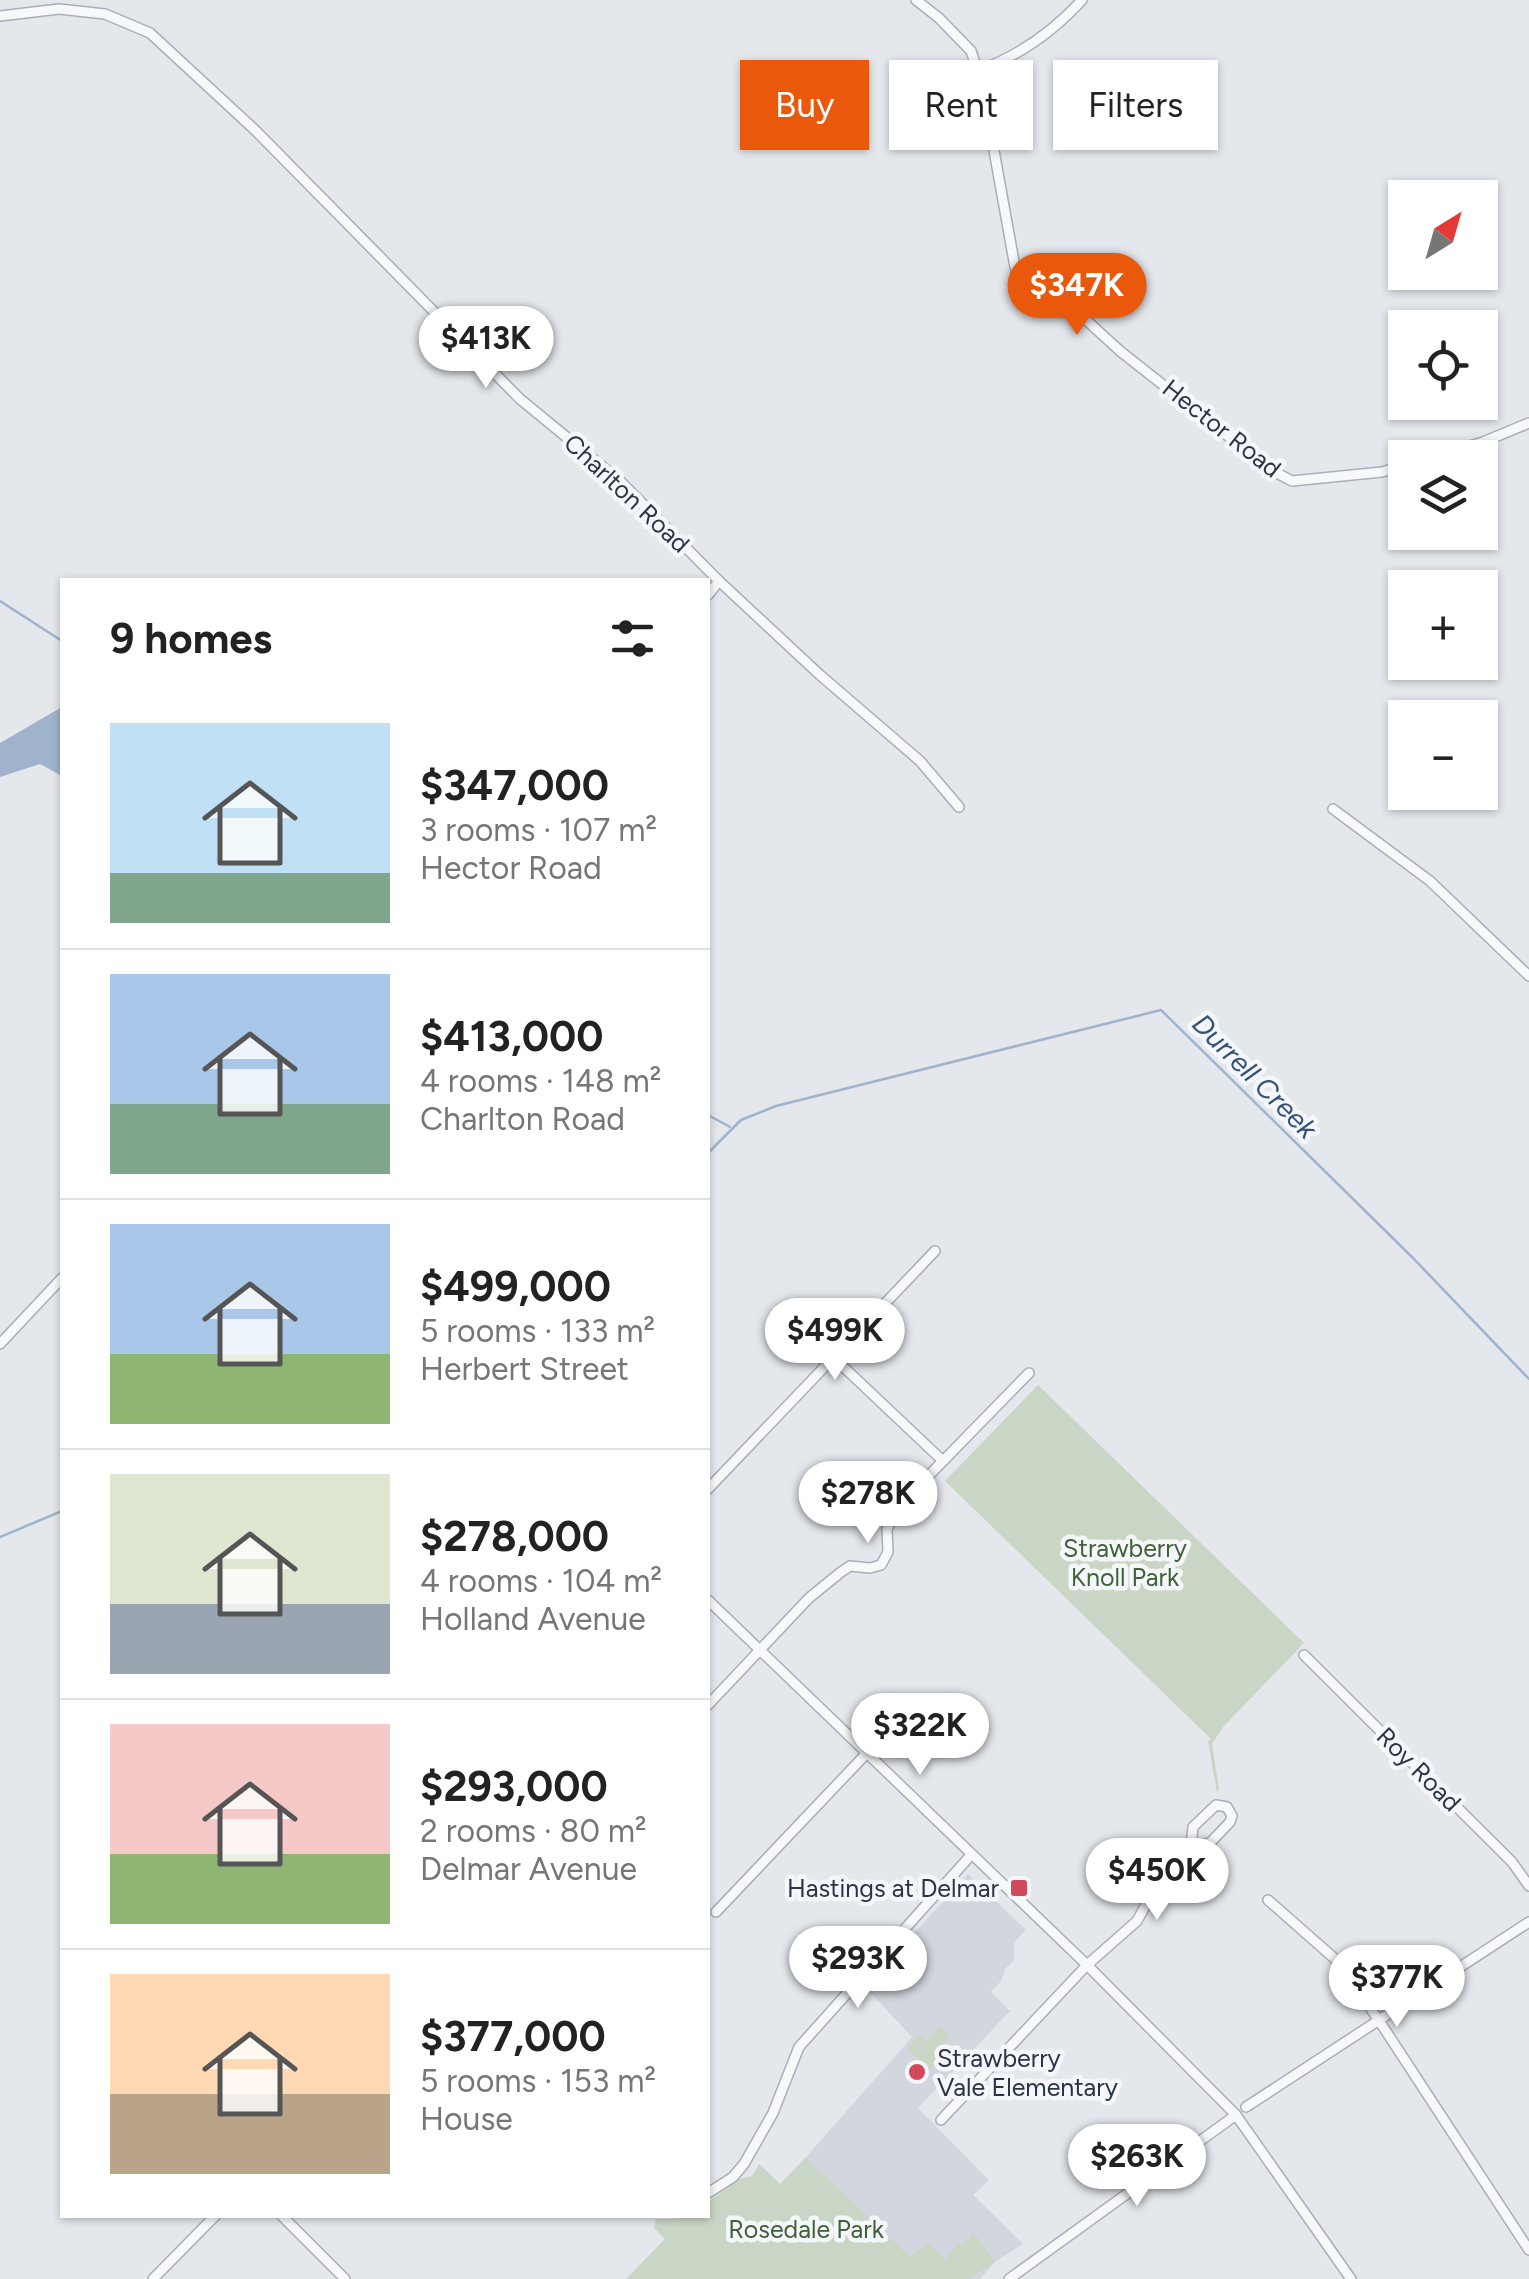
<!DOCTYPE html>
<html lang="en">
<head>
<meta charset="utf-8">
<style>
  body { margin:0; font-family:Figtree,sans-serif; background:#f2f2f2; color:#222; height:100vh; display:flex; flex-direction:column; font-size:38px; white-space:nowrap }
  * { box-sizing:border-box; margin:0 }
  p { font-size:32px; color:#767676 }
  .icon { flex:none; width:55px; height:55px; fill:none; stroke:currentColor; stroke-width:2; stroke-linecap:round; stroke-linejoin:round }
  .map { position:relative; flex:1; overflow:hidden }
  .drawer { position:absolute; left:60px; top:578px; width:650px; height:1640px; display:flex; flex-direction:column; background:#fff; border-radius:0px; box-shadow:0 2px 8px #0004 }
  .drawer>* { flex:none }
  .hud { position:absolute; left:740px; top:60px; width:638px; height:90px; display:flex; gap:20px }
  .needle { width:65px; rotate:37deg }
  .tools { position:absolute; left:1388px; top:180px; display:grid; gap:20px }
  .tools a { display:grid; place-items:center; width:110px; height:110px; border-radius:0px; background:#fff; box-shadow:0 2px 8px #0004; font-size:50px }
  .price { position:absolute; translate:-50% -85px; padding:0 22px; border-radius:35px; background:#fff; color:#222; font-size:32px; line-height:65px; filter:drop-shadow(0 2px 5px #0008) }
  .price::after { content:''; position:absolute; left:50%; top:60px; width:30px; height:22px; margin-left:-15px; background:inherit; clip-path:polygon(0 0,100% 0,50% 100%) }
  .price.on { background:#ea580c; color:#fff }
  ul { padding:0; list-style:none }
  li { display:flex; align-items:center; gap:30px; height:250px; padding:0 50px }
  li+li { border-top:2px solid #e0e0e0 }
  li span { display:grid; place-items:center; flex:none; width:280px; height:200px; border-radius:0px; color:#555 }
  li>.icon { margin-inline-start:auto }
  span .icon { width:120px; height:120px; fill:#fffc; stroke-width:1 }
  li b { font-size:42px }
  h2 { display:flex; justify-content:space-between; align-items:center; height:120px; padding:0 50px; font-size:42px }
  .tag { padding:0 35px; border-radius:0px; background:#fff; box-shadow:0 2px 8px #0004; font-size:35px; line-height:90px }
  .tag.on { background:#ea580c; color:#fff }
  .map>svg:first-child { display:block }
</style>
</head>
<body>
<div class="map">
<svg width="1529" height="2279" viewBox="0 0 1529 2279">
  <rect width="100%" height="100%" fill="#e4e7ec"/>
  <path fill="#d2d6de" d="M968 1874 1026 1930 1014 1942V1960L1006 1968 1001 1981 991 1992 1010 2011 918 2108 989 2180 973 2195 1023 2244 995 2262 980 2279H965L910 2258 806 2157 912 2037 865 1987Z"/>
  <g fill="#c9d6c5">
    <path d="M1038 1385 1304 1643 1223 1727 1212 1744 1219 1789 1217 1792 1208 1742 1211 1739 945 1481Z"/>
    <path d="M941 2026 950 2035 937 2052 942 2057 930 2070 907 2048 919 2035 926 2041Z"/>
    <path d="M806 2157 910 2257 928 2243 945 2260 958 2242 963 2245 973 2232 995 2262 969 2279H626L665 2239 654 2228 656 2219C674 2221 690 2215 708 2215V2202L739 2179 752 2176 759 2164 780 2184Z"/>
  </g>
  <path fill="#9fb4cc" d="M62 707V776L40 764 0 777V743Z"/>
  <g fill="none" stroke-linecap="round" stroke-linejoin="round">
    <g stroke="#9fb4cc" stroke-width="2.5">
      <path d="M0 601 62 641"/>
      <path d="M708 1115 730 1127"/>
      <path d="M708 1153 741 1120 776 1106 1161 1010 1413 1258 1529 1379"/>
      <path d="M0 1537 62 1511"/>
    </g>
    <g stroke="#a9aeb7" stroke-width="12">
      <g id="street">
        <path d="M916 0 939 18 971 51 982 84 1015 267 1020 281 1039 297 1084 318 1120 351 1271 470 1292 481 1382 472 1405 465"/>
        <path d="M0 16 59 9 105 14 150 33 256 131 520 399 620 481 719 581 820 675 920 761 959 807"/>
        <path d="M978 71C1018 56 1053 32 1082 0"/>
        <path d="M1430 458 1483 442 1529 423"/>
        <path d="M708 595 719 581"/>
        <path d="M1333 809 1430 881 1529 976"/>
        <path d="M0 1344 62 1278"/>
        <path d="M833 1357 943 1461"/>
        <path d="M708 1489 935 1251"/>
        <path d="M708 1600 1087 1965 1236 2115 1351 2279"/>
        <path d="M1304 1655 1512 1862 1529 1886"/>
        <path d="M708 1705 809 1598 841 1572 850 1566 870 1568 881 1565 888 1552 887 1529 901 1504 1029 1373"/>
        <path d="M1268 1900 1335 1959 1378 2019 1529 2250"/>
        <path d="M716 1912 866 1754"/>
        <path d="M1246 2107 1529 1922"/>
        <path d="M941 2120 1087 1965 1137 1921 1161 1877 1191 1846 1210 1843 1230 1822 1232 1816 1227 1807 1216 1805 1193 1827 1191 1846"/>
        <path d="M708 2193 733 2177 744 2164 773 2113 799 2047 971 1855"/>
        <path d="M281 2215 345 2279"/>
        <path d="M153 2279 216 2215"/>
        <path d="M1009 2279 1236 2115"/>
      </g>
    </g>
    <use href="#street" stroke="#f7f8fa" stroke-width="9"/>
  </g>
  <g fill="#d1495b" stroke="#f4f6f9" stroke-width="4">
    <rect x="1009" y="1878" width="20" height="20" rx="5"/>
    <circle cx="917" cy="2072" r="10"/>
  </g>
  <g text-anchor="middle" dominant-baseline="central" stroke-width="9" stroke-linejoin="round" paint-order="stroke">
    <g font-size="25" fill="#2b3445" stroke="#f4f6f9">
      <text transform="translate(1222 428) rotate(38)">Hector Road</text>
      <text transform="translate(627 493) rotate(43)">Charlton Road</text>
      <text transform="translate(1419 1769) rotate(45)">Roy Road</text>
    </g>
    <g font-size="25" fill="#3f6138" stroke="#f4f6f9">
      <text x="1125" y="1548">Strawberry<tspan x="1125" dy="29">Knoll Park</tspan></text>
      <text x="806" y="2229">Rosedale Park</text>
    </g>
    <g font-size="25" fill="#2b3445" stroke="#f4f6f9" text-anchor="end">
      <text x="999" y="1888">Hastings at Delmar</text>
      <text x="937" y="2058" text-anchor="start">Strawberry<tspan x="937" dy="29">Vale Elementary</tspan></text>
    </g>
    <g font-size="28" font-style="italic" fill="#34527a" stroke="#f4f6f9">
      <text transform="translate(1255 1076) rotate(45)">Durrell Creek</text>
    </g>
  </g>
</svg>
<div class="tools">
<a><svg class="needle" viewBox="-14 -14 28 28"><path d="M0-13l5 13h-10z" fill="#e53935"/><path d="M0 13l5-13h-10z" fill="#767676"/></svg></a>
<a><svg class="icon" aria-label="locate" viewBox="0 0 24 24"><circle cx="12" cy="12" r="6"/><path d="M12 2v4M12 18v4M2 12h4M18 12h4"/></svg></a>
<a><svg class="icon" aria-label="layers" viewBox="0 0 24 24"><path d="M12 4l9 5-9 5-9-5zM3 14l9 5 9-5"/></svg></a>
<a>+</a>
<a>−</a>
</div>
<b class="price on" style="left:1077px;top:338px">$347K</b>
<b class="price" style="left:486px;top:391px">$413K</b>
<b class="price" style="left:835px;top:1383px">$499K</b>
<b class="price" style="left:868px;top:1546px">$278K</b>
<b class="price" style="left:920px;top:1778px">$322K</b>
<b class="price" style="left:1157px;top:1923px">$450K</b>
<b class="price" style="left:858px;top:2011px">$293K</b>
<b class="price" style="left:1397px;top:2030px">$377K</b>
<b class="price" style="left:1137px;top:2209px">$263K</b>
<div class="hud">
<a class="tag on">Buy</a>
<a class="tag">Rent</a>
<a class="tag">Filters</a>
</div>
<section class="drawer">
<h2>9 homes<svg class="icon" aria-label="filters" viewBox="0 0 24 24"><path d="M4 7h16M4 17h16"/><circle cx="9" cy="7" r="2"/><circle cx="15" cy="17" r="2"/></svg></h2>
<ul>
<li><span style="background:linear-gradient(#bfe0f5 75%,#7fa58c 0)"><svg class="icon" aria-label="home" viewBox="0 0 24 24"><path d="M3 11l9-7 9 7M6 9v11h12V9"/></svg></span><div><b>$347,000</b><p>3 rooms · 107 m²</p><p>Hector Road</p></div></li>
<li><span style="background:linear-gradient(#a9c7e8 65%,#7fa58c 0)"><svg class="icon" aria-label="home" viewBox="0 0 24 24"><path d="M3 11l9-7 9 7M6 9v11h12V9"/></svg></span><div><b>$413,000</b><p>4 rooms · 148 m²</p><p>Charlton Road</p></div></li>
<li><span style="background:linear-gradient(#a9c7e8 65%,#8fb573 0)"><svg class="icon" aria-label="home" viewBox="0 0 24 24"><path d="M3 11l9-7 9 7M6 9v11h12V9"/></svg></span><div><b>$499,000</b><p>5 rooms · 133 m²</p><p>Herbert Street</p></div></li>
<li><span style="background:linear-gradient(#dfe7d0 65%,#9aa5b1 0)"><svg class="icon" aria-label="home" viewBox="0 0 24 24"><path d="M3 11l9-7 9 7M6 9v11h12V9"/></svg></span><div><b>$278,000</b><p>4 rooms · 104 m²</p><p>Holland Avenue</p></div></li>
<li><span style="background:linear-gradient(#f6c9c9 65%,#8fb573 0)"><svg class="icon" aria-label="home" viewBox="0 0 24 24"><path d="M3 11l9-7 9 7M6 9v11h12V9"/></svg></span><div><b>$293,000</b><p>2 rooms · 80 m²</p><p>Delmar Avenue</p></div></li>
<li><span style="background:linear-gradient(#ffd9b3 60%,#b9a48a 0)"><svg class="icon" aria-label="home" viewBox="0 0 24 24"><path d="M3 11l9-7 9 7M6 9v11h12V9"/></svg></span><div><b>$377,000</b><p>5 rooms · 153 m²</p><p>House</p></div></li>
</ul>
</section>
</div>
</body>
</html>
